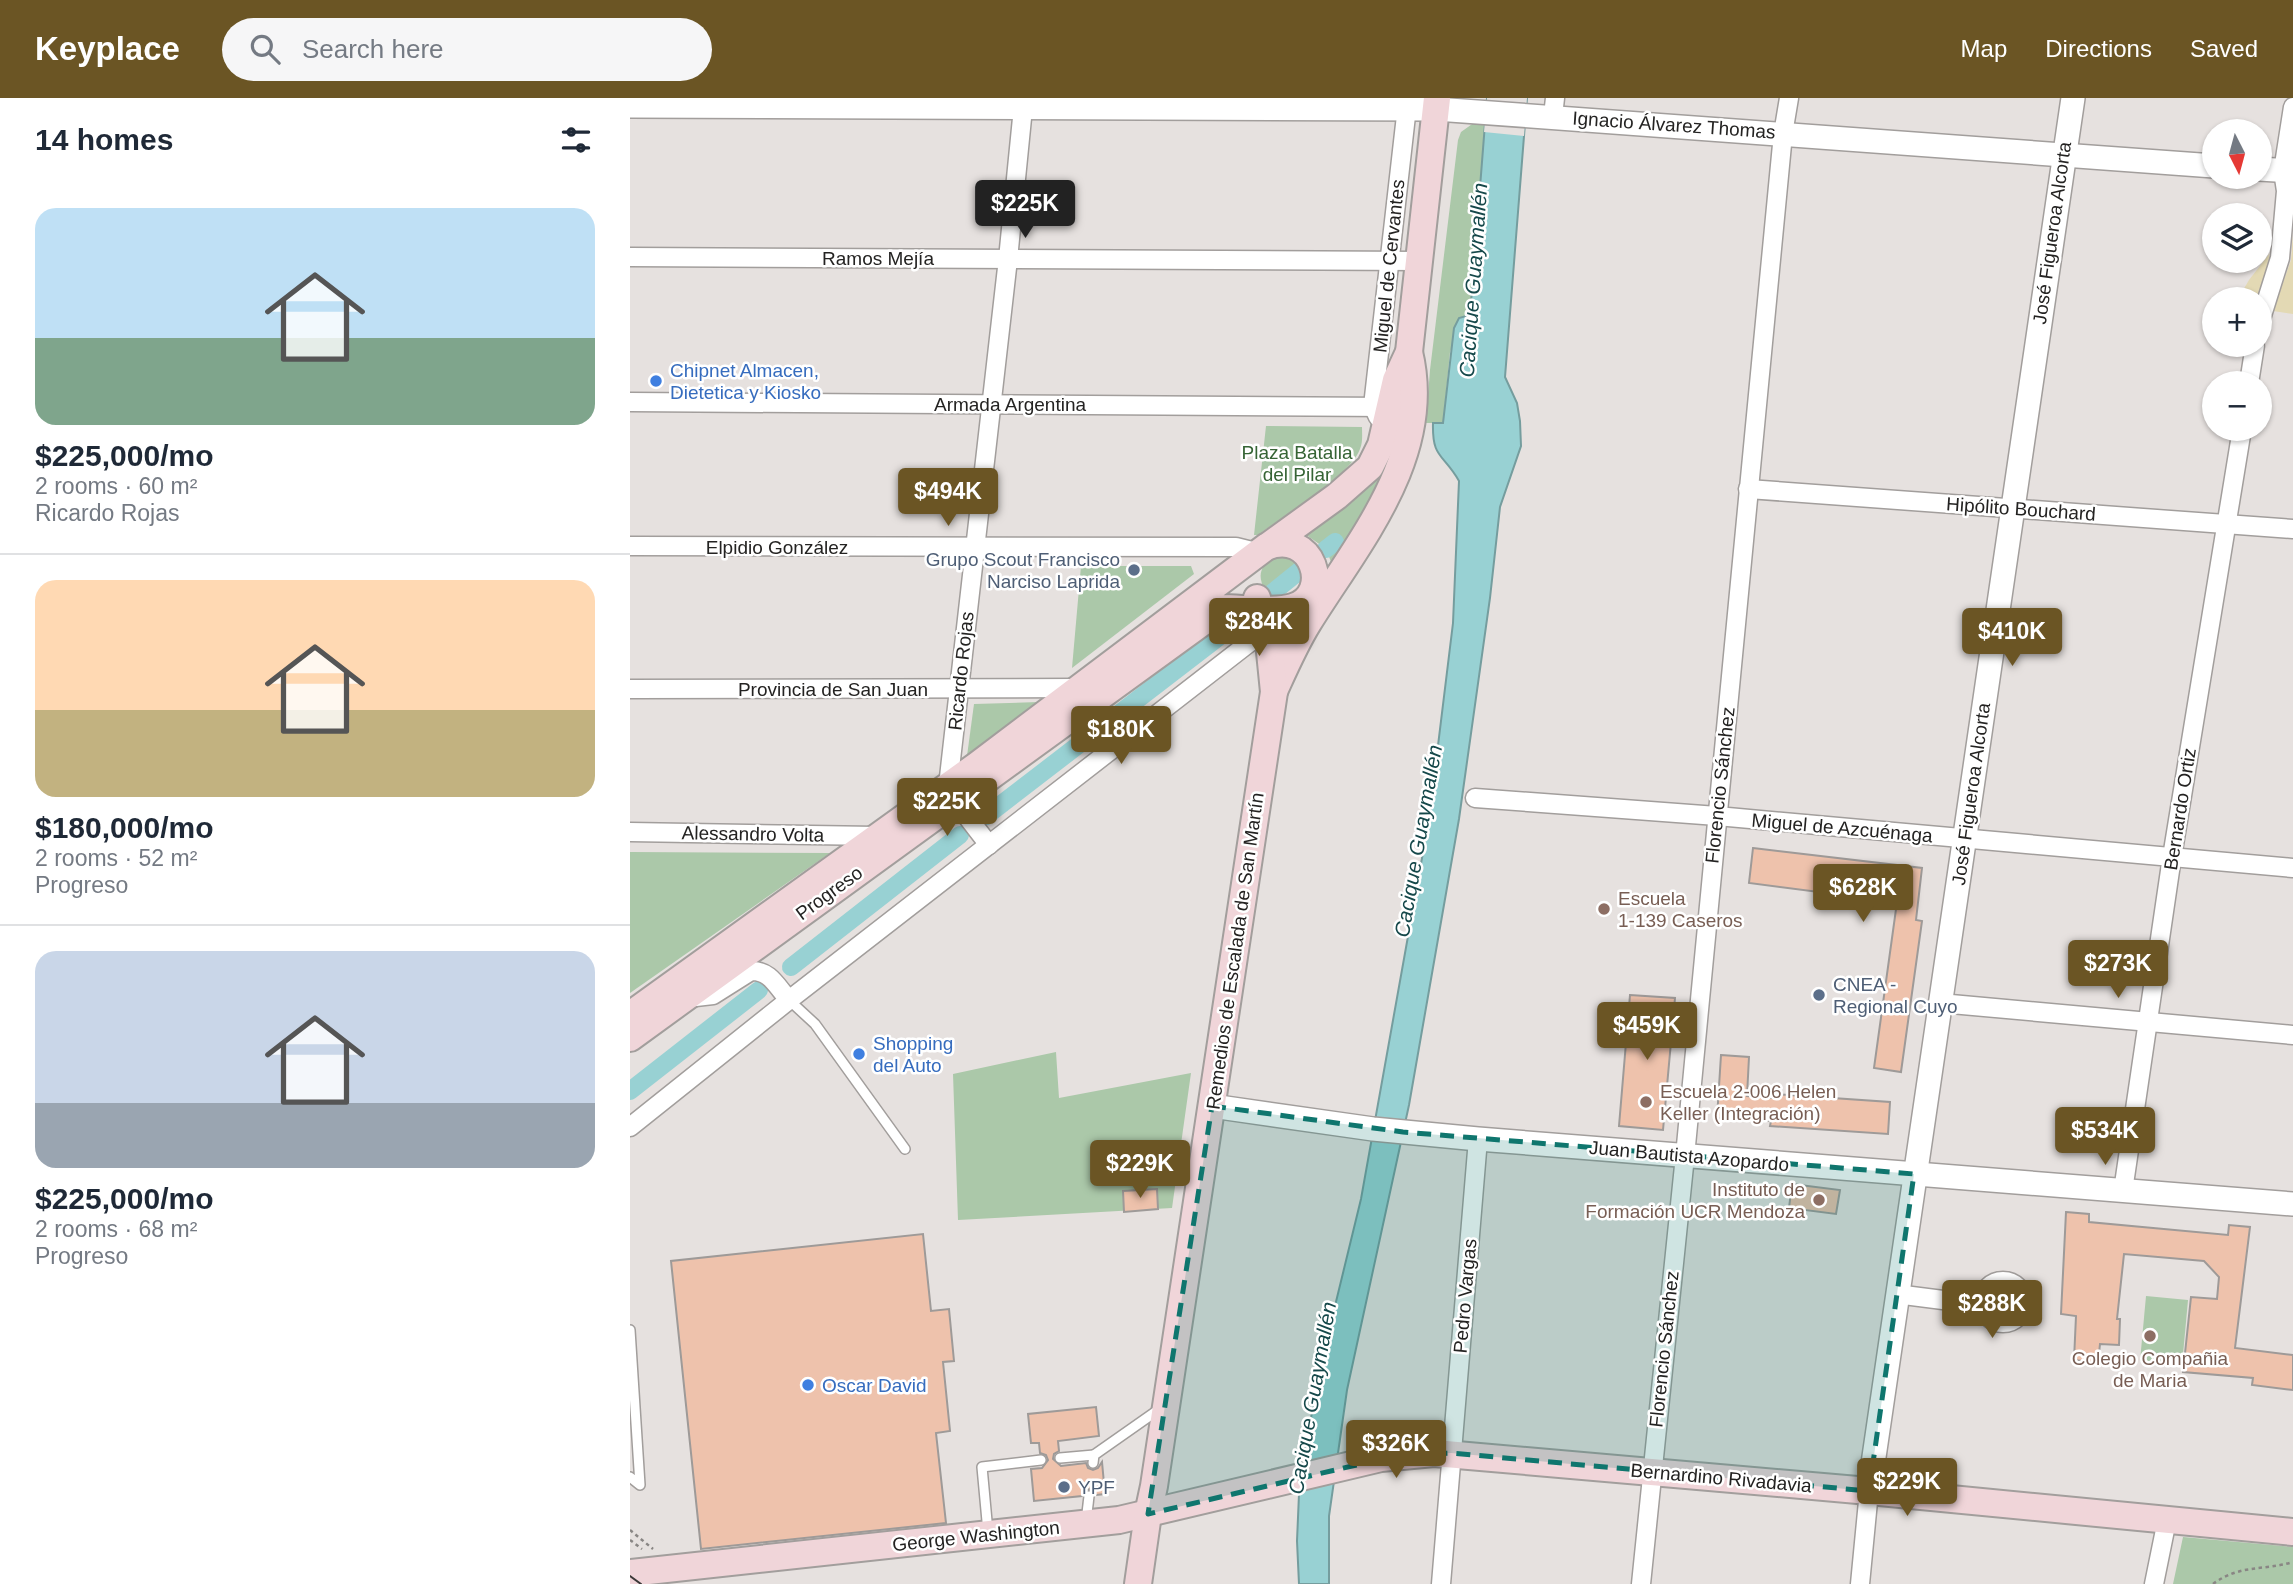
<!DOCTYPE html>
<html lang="en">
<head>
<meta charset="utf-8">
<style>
  body { margin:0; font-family:Helvetica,sans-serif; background:#f6f6f7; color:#1f2937; height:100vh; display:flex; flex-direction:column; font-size:26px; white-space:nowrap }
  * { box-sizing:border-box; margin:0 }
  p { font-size:23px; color:#747a83 }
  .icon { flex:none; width:38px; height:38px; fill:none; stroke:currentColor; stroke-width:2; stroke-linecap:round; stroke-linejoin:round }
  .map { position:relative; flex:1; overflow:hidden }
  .panel { display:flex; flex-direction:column; background:#fff; width:630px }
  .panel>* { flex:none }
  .needle { width:46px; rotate:174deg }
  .fabs { position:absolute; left:1572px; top:21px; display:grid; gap:14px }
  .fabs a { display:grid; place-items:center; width:70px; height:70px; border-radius:50%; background:#fff; box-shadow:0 2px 5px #0004; font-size:35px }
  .price { position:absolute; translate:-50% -60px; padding:0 16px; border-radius:7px; background:#6b5524; color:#fff; font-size:23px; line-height:46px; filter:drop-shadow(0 2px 4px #0008) }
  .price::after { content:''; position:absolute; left:50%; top:42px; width:21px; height:16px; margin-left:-10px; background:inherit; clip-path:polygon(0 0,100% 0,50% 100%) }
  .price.on { background:#222; color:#fff }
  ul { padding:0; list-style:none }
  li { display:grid; align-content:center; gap:14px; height:371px; padding:0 35px }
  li+li { border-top:2px solid #e0e1e3 }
  li span { display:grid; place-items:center; height:217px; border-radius:21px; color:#555 }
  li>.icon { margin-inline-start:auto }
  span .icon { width:126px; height:126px; fill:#fffc; stroke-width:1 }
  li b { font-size:30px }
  h2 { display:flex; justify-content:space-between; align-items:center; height:84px; padding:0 35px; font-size:30px }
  header { display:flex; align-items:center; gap:42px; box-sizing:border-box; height:98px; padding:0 35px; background:#6b5524; color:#fff }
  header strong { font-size:33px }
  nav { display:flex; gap:38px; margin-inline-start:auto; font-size:24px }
  .search { width:490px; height:63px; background:#f6f6f7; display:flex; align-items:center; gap:18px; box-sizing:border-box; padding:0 24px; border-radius:38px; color:#747a83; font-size:26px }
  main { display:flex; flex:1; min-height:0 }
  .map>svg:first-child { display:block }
</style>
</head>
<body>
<header>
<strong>Keyplace</strong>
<div class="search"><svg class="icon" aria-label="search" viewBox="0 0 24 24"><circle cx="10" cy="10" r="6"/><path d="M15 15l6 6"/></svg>Search here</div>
<nav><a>Map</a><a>Directions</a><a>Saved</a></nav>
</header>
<main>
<section class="panel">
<h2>14 homes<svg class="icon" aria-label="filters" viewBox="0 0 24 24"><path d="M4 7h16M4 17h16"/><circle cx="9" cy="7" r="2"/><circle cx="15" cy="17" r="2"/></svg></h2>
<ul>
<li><span style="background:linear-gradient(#bfe0f5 60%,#7fa58c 0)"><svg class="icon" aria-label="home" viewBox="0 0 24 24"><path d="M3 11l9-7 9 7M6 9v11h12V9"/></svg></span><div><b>$225,000/mo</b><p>2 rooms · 60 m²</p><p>Ricardo Rojas</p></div></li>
<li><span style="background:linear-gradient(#ffd9b3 60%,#c2b280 0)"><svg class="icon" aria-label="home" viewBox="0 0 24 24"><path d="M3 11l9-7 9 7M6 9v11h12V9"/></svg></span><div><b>$180,000/mo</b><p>2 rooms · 52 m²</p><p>Progreso</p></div></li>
<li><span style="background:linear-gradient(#c9d6e8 70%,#9aa5b1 0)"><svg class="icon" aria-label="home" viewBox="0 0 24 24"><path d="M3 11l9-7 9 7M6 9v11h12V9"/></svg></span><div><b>$225,000/mo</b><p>2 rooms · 68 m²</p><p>Progreso</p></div></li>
</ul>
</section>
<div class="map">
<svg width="1663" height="1486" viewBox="0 0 1663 1486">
  <rect width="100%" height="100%" fill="#e6e1df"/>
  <g fill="#abc8a9">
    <path d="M845 24H855L840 217 834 218 820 254 813 325H796L800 272 828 42 831 34Z"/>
    <path d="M636 328 732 329C732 336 733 344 730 351 721 377 652 419 628 437H624Z"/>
    <path d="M762 352 755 383 701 464 698 456 708 447 701 442 692 448 675 436 734 392Z"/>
    <path d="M653 456 672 465 636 494C624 474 633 463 653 456Z"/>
    <path d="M451 468H561L564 476 442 570Z"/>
    <path d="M409 604 337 658 344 606Z"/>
    <path d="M0 754 200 755 0 895Z"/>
    <path d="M426 954 429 1000 561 975 542 1110 328 1122 323 976Z"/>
    <path d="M1516 1198 1558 1202 1552 1267 1510 1263Z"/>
    <path d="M1553 1439 1663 1449V1486H1543Z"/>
  </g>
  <g fill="#e3d9b4">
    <path d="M1663 135V216L1643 213 1661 162Z"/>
    <path d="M1640 155 1634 185 1625 201H1608L1619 182Z"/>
  </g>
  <path fill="#98d1d3" stroke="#759d9e" stroke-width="2" d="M857 0H897L875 279 887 305 890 323 891 348 870 409 860 500 829 721 779 1007 717 1292 699 1418V1486H669L667 1443 669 1396 673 1360 695 1249 731 1101 799 721 823 525 829 383C813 355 802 361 803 325H813L824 230 829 220 840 217Z"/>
  <path fill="#e6e1df" d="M857 0H897L894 38 854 34Z"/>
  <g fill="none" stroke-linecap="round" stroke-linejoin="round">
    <g stroke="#98d1d3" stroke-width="18">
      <path d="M696 451 705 444"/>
      <path d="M642 495 673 470"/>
      <path d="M356 718 603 528"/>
      <path d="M161 869 330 737"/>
      <path d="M0 993 129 892"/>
    </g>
  </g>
  <g fill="#eec2ac" stroke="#9e9a98" stroke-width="2">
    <path d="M1123 750 1292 770 1286 822 1292 823 1271 974 1244 970 1267 804 1119 785Z"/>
    <path d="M1000 897 1045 900 1033 1032 989 1028Z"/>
    <path d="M1091 957 1119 959 1117 998 1142 1000 1143 996 1260 1004 1258 1036 1140 1028 1141 1023 1087 1020Z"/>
    <path d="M1162 1086 1210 1092 1206 1116 1159 1110Z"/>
    <path d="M527 1091 528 1111 494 1114 493 1093Z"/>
    <path d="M1436 1114 1459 1116V1124L1598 1137 1599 1127 1620 1129 1605 1250 1663 1257V1292L1622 1287 1623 1280 1553 1274 1561 1199 1587 1201 1589 1179 1574 1163 1494 1156 1487 1221H1490L1489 1247 1470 1246 1468 1265 1444 1262 1446 1218 1431 1216Z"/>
    <path d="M293 1136 301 1213 319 1211 324 1263 313 1264 320 1333 306 1335 316 1425 71 1451 41 1163Z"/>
    <path d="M466 1309 469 1338 428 1343 429 1353 424 1356 423 1361 431 1368 456 1365 458 1370 463 1372 468 1370 472 1364 475 1396 466 1397 459 1391 454 1393 452 1398 404 1403 401 1371 412 1370 418 1362 416 1357 410 1355 409 1345H401L398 1316Z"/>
  </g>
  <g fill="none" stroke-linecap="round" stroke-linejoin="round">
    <g stroke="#a29e9c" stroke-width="12">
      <g id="service">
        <path d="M159 902 185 926 275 1051"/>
        <path d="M0 1232 10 1387 0 1379"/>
        <path d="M430 1360 464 1357"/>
        <path d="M463 1365 464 1357 531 1310"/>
        <path d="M456 1424 459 1398"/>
        <path d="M358 1434 352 1369 411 1362"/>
      </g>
    </g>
    <g stroke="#a29e9c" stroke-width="21">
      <g id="minor">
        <path d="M923 18 925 0"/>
        <path d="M0 159 789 163"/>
        <path d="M1629 227 1650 160 1656 93 1653 73 1663 9"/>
        <path d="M1619 285 1625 247"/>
        <path d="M0 304 760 309"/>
        <path d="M748 319 743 308 778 0"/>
        <path d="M1118 391 1663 431"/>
        <path d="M0 448 606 449 630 455"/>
        <path d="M0 591 449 590"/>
        <path d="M845 700 1087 718 1663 770"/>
        <path d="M0 734 246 738"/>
        <path d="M359 747 332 712 318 688 378 161 394 0"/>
        <path d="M57 900 83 897 121 873C140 872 147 889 159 902"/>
        <path d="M1310 905 1663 937"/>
        <path d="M0 1029 159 902 642 527"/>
        <path d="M1493 1093 1542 759 1612 331"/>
        <circle cx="1373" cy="1204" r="21"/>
        <path d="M1266 1196 1352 1207"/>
        <path d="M811 1486 848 1041"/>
        <path d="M1011 1486 1055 1058 1153 36 1159 0"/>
        <path d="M1230 1486 1239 1393"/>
        <path d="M1524 1486 1537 1422"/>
      </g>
    </g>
    <g stroke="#a29e9c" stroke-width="26">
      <g id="tertiary">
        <path d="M0 8 806 11 1584 68"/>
        <path d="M1629 71 1663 73"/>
        <path d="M582 1008 743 1031 848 1041 1663 1106"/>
        <path d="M1239 1393 1443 0"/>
      </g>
    </g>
    <g stroke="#a29e9c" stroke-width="30">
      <g id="secondary">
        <path d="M638 448 707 398 740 369 751 347 766 282 779 254 807 0"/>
        <path d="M645 591C655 569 665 546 678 525 729 443 804 357 779 254"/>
        <path d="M0 917 346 668 636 449C683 430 704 496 663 509 645 515 612 510 592 510L0 940"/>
        <path d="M0 1475 489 1422 751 1360 804 1355 1239 1393 1663 1434"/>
        <path d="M508 1486 518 1416 524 1388 644 594 639 544 627 500"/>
      </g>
    </g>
    <g stroke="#898684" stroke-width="2.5" stroke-dasharray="3.5 3.5" stroke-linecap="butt">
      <path d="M0 1432 23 1451"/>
      <path d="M0 1442 12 1451"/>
      <path d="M1583 1486C1610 1466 1633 1473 1663 1464"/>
    </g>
    <use href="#service" stroke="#fff" stroke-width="9"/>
    <use href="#minor" stroke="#fff" stroke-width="18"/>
    <use href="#tertiary" stroke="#fff" stroke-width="23"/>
    <use href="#secondary" stroke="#f0d5d9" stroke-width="26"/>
    <path stroke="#3a3837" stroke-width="2" d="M0 1478 11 1486"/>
  </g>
  <path fill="#0f766e" fill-opacity="0.2" stroke="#0f766e" stroke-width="5" stroke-dasharray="14 9" stroke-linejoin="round" d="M582 1008 773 1034 1284 1076 1239 1393 821 1355 769 1357 518 1416Z"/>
  <g fill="#3f7fe0" stroke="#fff" stroke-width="2.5">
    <circle cx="26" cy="283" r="7"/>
    <circle cx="229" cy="956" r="7"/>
    <circle cx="178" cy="1287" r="7"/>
  </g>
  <g fill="#5c6f8a" stroke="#fff" stroke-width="2.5">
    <circle cx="504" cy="472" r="7"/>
    <circle cx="1189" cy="897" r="7"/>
    <circle cx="434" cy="1389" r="7"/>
  </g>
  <g fill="#8d6e63" stroke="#fff" stroke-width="2.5">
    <circle cx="974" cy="811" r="7"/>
    <circle cx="1016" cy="1004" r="7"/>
    <circle cx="1189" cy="1102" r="7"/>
    <circle cx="1520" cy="1238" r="7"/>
  </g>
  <g text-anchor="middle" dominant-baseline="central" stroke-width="5" stroke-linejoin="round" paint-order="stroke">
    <g font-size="19" fill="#242322" stroke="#fff">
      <text transform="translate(1044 27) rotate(4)">Ignacio Álvarez Thomas</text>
      <text transform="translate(1422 135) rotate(-82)">José Figueroa Alcorta</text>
      <text x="248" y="160">Ramos Mejía</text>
      <text transform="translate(759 168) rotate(-84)">Miguel de Cervantes</text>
      <text x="380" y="306">Armada Argentina</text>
      <text transform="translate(1391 411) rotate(4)">Hipólito Bouchard</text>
      <text x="147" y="449">Elpidio González</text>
      <text transform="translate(331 573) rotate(-84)">Ricardo Rojas</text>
      <text x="203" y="591">Provincia de San Juan</text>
      <text transform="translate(1090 687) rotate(-84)">Florencio Sánchez</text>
      <text transform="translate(1341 696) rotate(-82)">José Figueroa Alcorta</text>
      <text transform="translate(1550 711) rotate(-81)">Bernardo Ortiz</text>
      <text transform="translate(1212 730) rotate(5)">Miguel de Azcuénaga</text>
      <text transform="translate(123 736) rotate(1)">Alessandro Volta</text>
      <text transform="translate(199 795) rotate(-36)">Progreso</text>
      <text transform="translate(605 853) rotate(-82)">Remedios de Escalada de San Martín</text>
      <text transform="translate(1059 1058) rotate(5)">Juan Bautista Azopardo</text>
      <text transform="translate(835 1198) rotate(-85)">Pedro Vargas</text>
      <text transform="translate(1034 1251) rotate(-84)">Florencio Sánchez</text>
      <text transform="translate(1091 1380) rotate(5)">Bernardino Rivadavia</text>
      <text transform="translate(346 1438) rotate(-6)">George Washington</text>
    </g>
    <g font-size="19" fill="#366cbe" stroke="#fff" text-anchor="start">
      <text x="40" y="272">Chipnet Almacen,<tspan x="40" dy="22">Dietetica y Kiosko</tspan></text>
      <text x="243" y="945">Shopping<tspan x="243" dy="22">del Auto</tspan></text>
      <text x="192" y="1287">Oscar David</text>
    </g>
    <g font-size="19" fill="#366435" stroke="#fff">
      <text x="667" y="354">Plaza Batalla<tspan x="667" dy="22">del Pilar</tspan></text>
    </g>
    <g font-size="19" fill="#4e5e75" stroke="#fff" text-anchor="start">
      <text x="490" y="461" text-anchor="end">Grupo Scout Francisco<tspan x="490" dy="22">Narciso Laprida</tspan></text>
      <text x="1203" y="886">CNEA -<tspan x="1203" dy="22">Regional Cuyo</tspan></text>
      <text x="448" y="1389">YPF</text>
    </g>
    <g font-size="19" fill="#785e54" stroke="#fff" text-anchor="start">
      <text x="988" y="800">Escuela<tspan x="988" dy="22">1-139 Caseros</tspan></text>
      <text x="1030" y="993">Escuela 2-006 Helen<tspan x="1030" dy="22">Keller (Integración)</tspan></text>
      <text x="1175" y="1091" text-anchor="end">Instituto de<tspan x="1175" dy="22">Formación UCR Mendoza</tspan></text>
      <text x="1520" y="1260" text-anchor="middle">Colegio Compañia<tspan x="1520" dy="22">de Maria</tspan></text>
    </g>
    <g font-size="21" font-style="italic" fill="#15484a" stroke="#fff">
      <text transform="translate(843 182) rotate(-86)">Cacique Guaymallén</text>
      <text transform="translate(788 743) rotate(-80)">Cacique Guaymallén</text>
      <text transform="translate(682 1300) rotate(-80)">Cacique Guaymallén</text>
    </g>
  </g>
</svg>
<div class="fabs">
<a><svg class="needle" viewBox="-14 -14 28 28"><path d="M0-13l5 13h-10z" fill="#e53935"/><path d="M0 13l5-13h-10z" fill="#747a83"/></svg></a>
<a><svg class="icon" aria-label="layers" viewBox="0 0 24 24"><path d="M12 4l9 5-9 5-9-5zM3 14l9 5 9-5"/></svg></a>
<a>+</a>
<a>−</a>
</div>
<b class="price on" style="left:395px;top:142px">$225K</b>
<b class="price" style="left:318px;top:430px">$494K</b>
<b class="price" style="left:629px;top:560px">$284K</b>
<b class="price" style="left:1382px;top:570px">$410K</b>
<b class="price" style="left:491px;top:668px">$180K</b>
<b class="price" style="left:317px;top:740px">$225K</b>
<b class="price" style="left:1233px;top:826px">$628K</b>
<b class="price" style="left:1488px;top:902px">$273K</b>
<b class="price" style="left:1017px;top:964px">$459K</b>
<b class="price" style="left:1475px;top:1069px">$534K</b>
<b class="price" style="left:510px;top:1102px">$229K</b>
<b class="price" style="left:1362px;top:1242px">$288K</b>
<b class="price" style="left:766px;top:1382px">$326K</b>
<b class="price" style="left:1277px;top:1420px">$229K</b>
</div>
</main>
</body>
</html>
